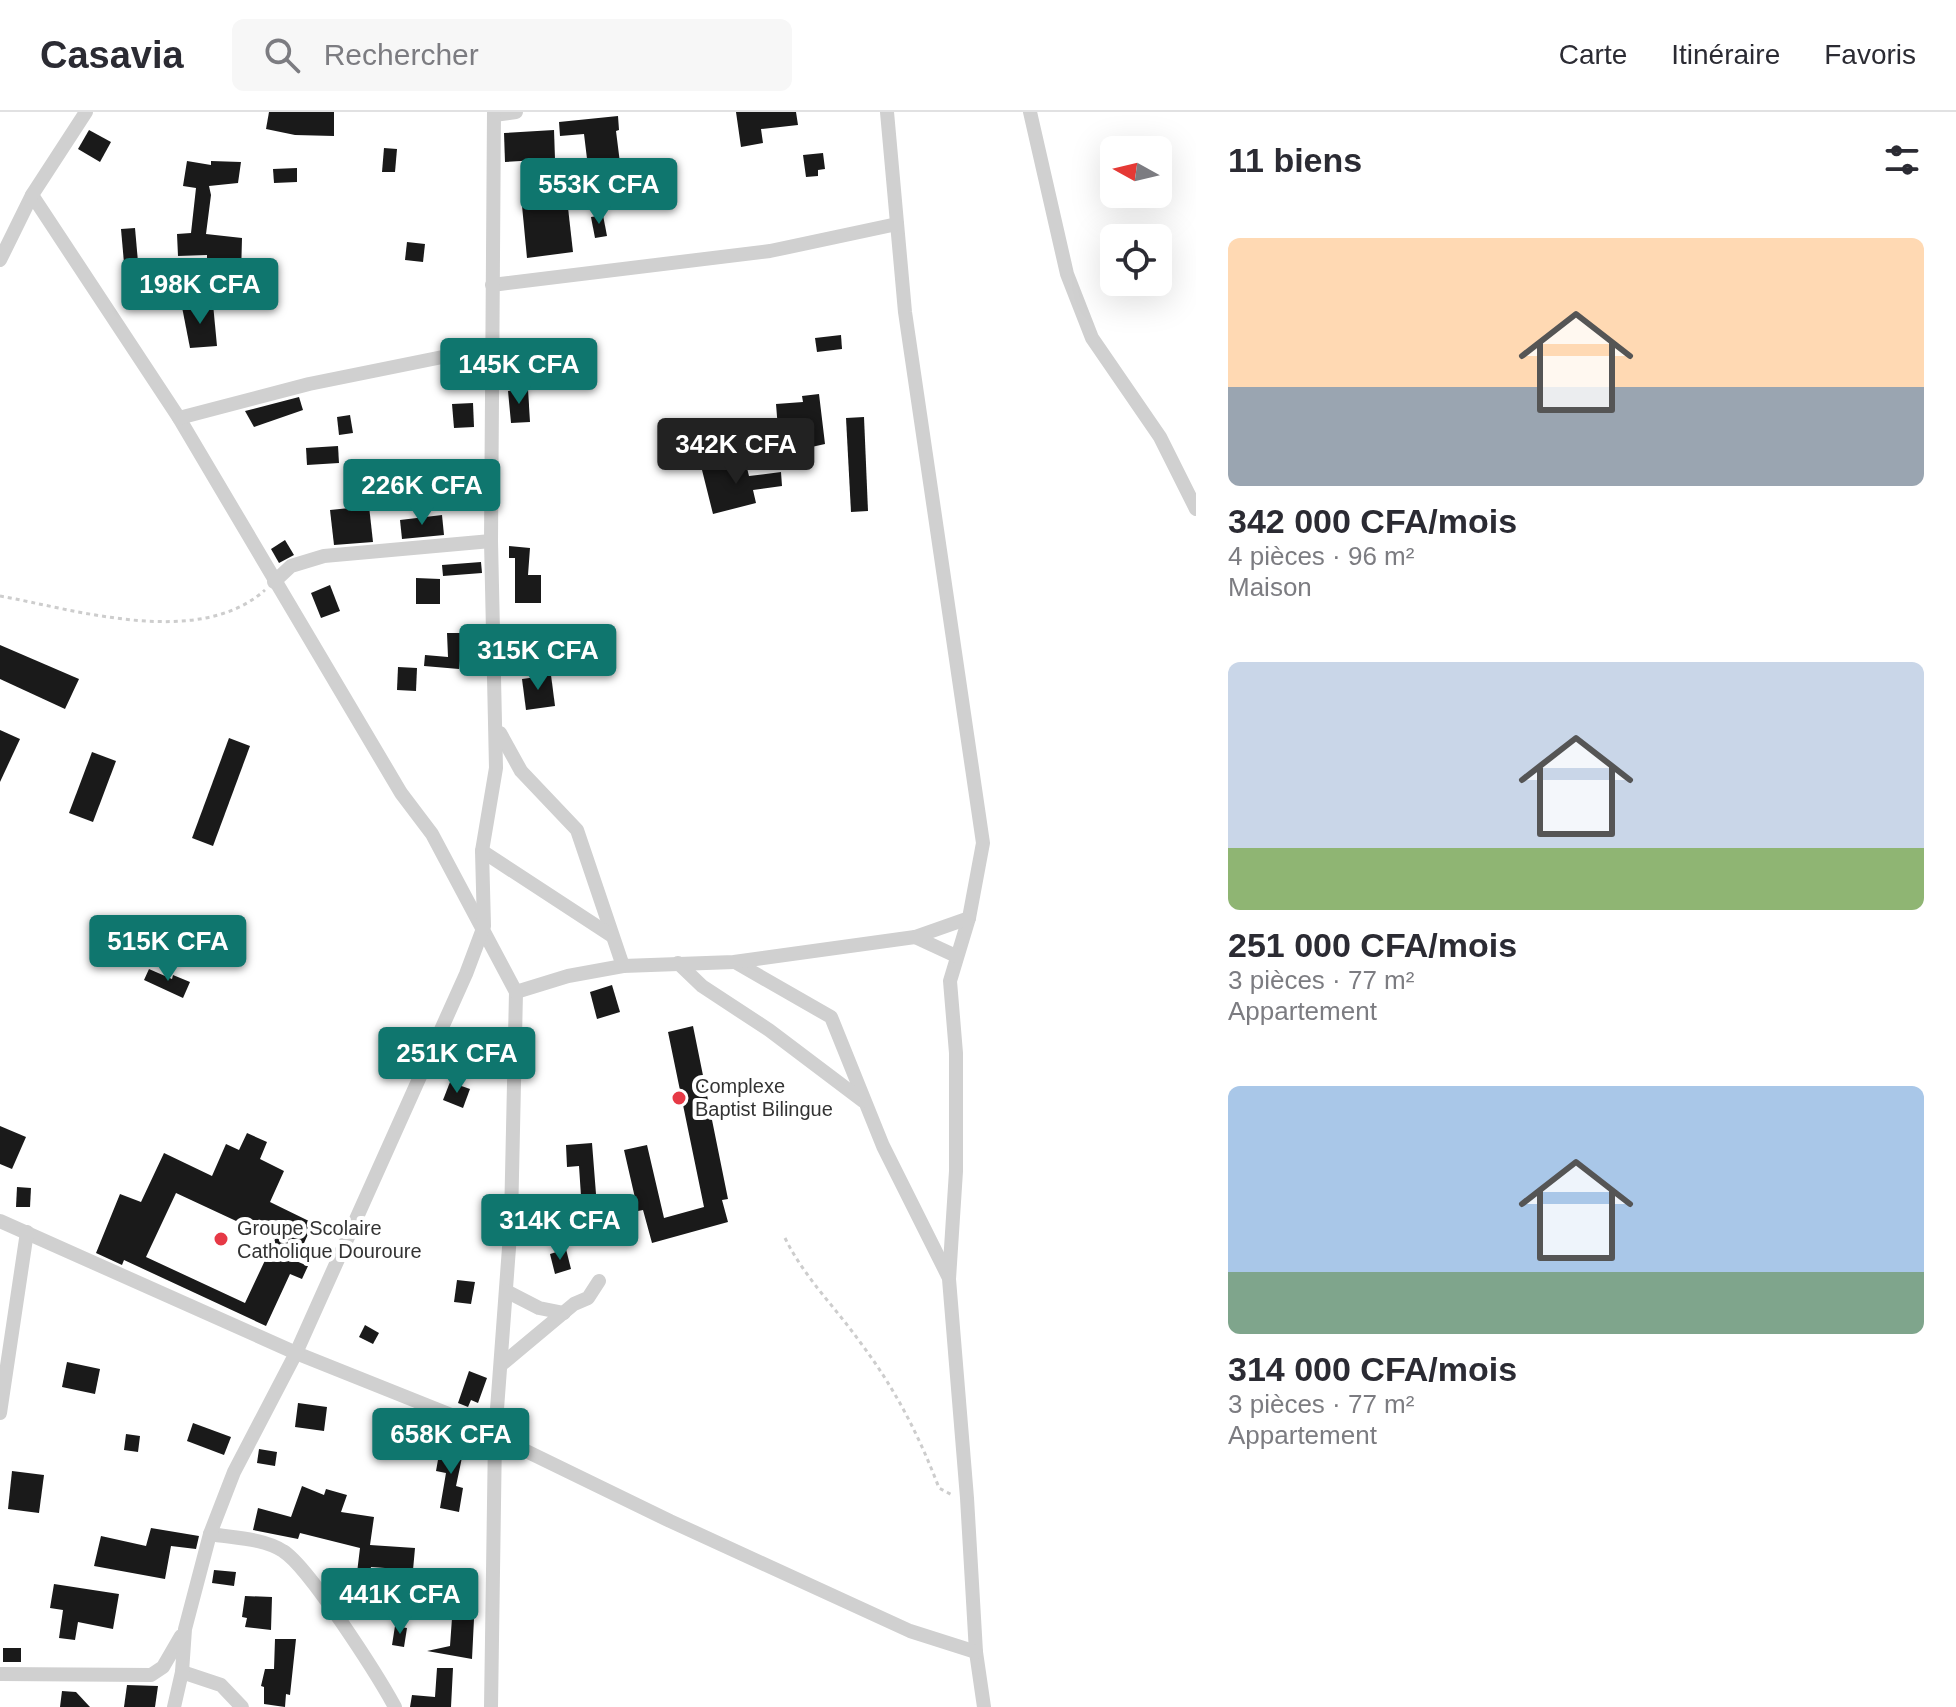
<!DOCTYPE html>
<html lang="fr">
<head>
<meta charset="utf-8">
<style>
  body { margin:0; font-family:Arial,sans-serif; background:#f7f7f7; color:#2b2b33; height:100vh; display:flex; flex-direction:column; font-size:30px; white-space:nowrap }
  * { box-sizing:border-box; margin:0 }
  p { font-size:26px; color:#7c7c81 }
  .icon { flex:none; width:44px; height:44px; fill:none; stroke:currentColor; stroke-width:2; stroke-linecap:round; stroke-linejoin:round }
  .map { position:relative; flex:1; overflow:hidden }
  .details { display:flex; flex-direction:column; background:#fff; width:760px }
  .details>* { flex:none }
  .needle { width:52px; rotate:278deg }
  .tools { position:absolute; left:1100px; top:24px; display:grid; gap:16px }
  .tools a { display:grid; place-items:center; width:72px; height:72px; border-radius:12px; background:#fff; box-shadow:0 8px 32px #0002; font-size:40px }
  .price { position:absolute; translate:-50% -68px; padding:0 18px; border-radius:8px; background:#0f766e; color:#fff; font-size:26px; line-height:52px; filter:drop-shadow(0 2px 4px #0008) }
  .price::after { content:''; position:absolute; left:50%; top:48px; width:24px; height:18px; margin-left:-12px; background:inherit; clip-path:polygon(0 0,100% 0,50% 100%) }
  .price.selected { background:#222; color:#fff }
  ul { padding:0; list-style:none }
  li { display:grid; align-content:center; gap:16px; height:424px; padding:0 32px }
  li span { display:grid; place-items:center; height:248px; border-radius:12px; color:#555 }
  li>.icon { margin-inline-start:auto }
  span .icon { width:144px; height:144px; fill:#fffc; stroke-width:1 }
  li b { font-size:34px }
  h2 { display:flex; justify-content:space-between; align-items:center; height:96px; padding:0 32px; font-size:34px }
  header { display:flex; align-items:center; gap:48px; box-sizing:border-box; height:112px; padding:0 40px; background:#fff; border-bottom:2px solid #e1e1e2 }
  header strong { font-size:38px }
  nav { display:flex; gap:44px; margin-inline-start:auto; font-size:28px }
  .search { width:560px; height:72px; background:#f7f7f7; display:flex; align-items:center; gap:20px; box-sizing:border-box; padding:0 28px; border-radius:12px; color:#7c7c81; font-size:30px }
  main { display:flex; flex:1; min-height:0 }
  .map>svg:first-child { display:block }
</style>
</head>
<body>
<header>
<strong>Casavia</strong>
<div class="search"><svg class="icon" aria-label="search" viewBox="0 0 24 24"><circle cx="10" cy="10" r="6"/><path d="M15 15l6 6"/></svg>Rechercher</div>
<nav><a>Carte</a><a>Itinéraire</a><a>Favoris</a></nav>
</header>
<main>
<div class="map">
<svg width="1196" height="1595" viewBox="0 0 1196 1595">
  <rect width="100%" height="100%" fill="#fff"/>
  <g fill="#1a1a1a" fill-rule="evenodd">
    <path d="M269 0H334V24L295 23 266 17Z"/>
    <path d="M736 0H796L798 13 761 17 763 31 741 35Z"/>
    <path d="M618 4 619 18 616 19 621 59 613 60 617 93 593 96 584 22 560 24 559 10Z"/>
    <path d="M89 18 111 30 100 50 78 37Z"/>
    <path d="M554 18 555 47 505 50 504 21Z"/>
    <path d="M384 36 397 37 395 60H382Z"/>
    <path d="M823 41 825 57 818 58V64L806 65 803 43Z"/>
    <path d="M187 49 211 53V49L241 50 238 71 209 74 211 83 206 122 242 126 241 164 245 189 221 193 216 160H207V143L178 144 177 122 191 121 196 76 183 74Z"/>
    <path d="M297 56V70L274 71 273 57Z"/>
    <path d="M566 78 573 140 527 146 521 83Z"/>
    <path d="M603 103 607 124 595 126 591 105Z"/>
    <path d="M135 116 138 150 124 151 121 117Z"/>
    <path d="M407 130 425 132 423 150 405 148Z"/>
    <path d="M213 192 217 234 190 236 182 195Z"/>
    <path d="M841 223 842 237 817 240 815 226Z"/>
    <path d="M528 277 530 310 511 311 508 279Z"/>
    <path d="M819 282 825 332 780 342 776 292 803 290 802 284Z"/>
    <path d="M299 285 303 298 254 315 245 299Z"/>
    <path d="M473 291 474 315 454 316 452 292Z"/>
    <path d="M350 303 353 321 339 323 337 305Z"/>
    <path d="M864 305 868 399 851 400 846 306Z"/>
    <path d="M686 326H701L700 352H686Z"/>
    <path d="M338 334 339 351 307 353 306 336Z"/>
    <path d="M745 348 749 364 781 360 782 374 753 378 756 391 713 402 702 358Z"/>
    <path d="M369 394 373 430 334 433 330 398Z"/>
    <path d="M442 403 444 423 402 427 400 408Z"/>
    <path d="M285 428 294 443 279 451 271 437Z"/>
    <path d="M509 434 530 436 528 463H541V491H515V446H509Z"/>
    <path d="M481 450 482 461 443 464 442 453Z"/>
    <path d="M416 466 440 467V492H416Z"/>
    <path d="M330 473 340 499 321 506 311 481Z"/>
    <path d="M447 521H476L477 540H461L459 557 424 554 425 543 448 545Z"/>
    <path d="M523 524 547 526 546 541 521 539Z"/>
    <path d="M0 533 79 567 65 597 0 567Z"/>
    <path d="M398 555 417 556 416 579 397 578Z"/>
    <path d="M551 563 555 594 526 598 522 567Z"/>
    <path d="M0 618 20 627 0 670Z"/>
    <path d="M229 626 250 634 213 734 192 726Z"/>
    <path d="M92 640 116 649 93 710 69 701Z"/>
    <path d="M149 857 172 867 173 863 190 870 183 886 144 868Z"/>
    <path d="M612 873 620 900 597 907 590 880Z"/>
    <path d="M693 914 728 1087 722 1088 728 1110 652 1131 643 1098 638 1099 624 1038 647 1033 664 1106 704 1095 668 920Z"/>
    <path d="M450 970 470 977 463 996 443 988Z"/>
    <path d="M0 1014 26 1025 12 1057 0 1052Z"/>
    <path d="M247 1021 267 1030 260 1047 284 1059 270 1090 313 1111 296 1149 308 1154 302 1167 290 1162 266 1214 124 1148 122 1153 96 1141 120 1082 141 1090 164 1041 212 1064 226 1032 239 1038ZM176 1081 275 1127 245 1191 146 1145Z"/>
    <path d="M592 1031 596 1082 581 1084 579 1054 567 1055 566 1033Z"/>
    <path d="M17 1075 31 1076 30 1095H16Z"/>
    <path d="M566 1137 571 1157 555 1162 550 1142Z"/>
    <path d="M457 1168 475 1170 471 1192 454 1190Z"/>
    <path d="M365 1213 379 1221 373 1232 359 1225Z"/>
    <path d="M67 1250 100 1257 95 1282 62 1275Z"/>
    <path d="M469 1259 487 1266 478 1291 471 1288 468 1295 458 1291Z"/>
    <path d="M298 1291 327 1295 324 1319 295 1315Z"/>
    <path d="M193 1311 231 1325 224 1343 187 1329Z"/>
    <path d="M126 1322 140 1324 138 1340 124 1338Z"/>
    <path d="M441 1331 464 1336 456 1374 463 1376 459 1400 440 1396 446 1361 436 1359Z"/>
    <path d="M259 1337 277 1340 275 1354 257 1351Z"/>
    <path d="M12 1359 44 1363 39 1401 8 1397Z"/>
    <path d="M302 1374 324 1383 326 1377 347 1383 341 1400 374 1405 370 1433 415 1436 413 1458 371 1455 368 1472 356 1469 360 1436 300 1421 298 1427 253 1418 258 1396 291 1405Z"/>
    <path d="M151 1416 199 1424 196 1437 171 1434 165 1467 94 1454 101 1424 146 1434Z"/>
    <path d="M214 1458 236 1460 234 1474 212 1471Z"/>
    <path d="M54 1472 119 1482 113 1517 78 1510 75 1528 59 1526 63 1498 50 1496Z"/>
    <path d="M245 1484 272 1485 271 1518 245 1515 247 1506 242 1505Z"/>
    <path d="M452 1506 474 1507 472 1547 427 1539 450 1534Z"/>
    <path d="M395 1514 407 1516 404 1535 392 1533Z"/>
    <path d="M275 1527H296L290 1583 286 1582 285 1595 264 1592V1575L261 1574 265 1557H274Z"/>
    <rect x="3" y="1536" width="18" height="14"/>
    <path d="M437 1556H453L451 1595H410L412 1583 435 1585Z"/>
    <path d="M127 1573 158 1574 155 1595H124Z"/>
    <path d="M62 1579 76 1580 90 1595H60Z"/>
  </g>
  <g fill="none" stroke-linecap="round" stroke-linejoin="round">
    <g stroke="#cdcdcd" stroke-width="3" stroke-dasharray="4 4" stroke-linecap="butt">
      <path d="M0 484C77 498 199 537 265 478"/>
      <path d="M785 1126C804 1165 835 1195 860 1230 894 1275 919 1323 939 1376L954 1384"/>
    </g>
    <g stroke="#d0d0d0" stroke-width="14">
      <path d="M887 0 905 200 983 731 969 806 950 869 956 941V1059L949 1167 967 1386 976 1540 984 1595"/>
      <path d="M1030 0 1067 162 1092 226 1160 325 1196 397"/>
      <path d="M494 3 516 0"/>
      <path d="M32 83 179 306 401 681 432 722 516 880 511 1109 495 1324 491 1595"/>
      <path d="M0 148 32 83 86 0"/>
      <path d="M492 173 770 139 897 112"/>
      <path d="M179 306 309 272 492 235"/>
      <path d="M274 470 291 454 324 444 491 429"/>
      <path d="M500 621 521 659 577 718 623 854"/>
      <path d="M482 739 612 824"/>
      <path d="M915 825 956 844"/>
      <path d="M735 850 831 905 883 1034 948 1164"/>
      <path d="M678 851 702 874 769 918 863 989"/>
      <path d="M516 880 568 864 623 854 734 850 915 825 969 806"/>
      <path d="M0 1109 296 1241 456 1305 670 1409 910 1519 976 1540"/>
      <path d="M506 1179 539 1196 564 1201"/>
      <path d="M501 1253 574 1192 588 1186 599 1169"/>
      <path d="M0 1301 27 1120"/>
      <path d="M210 1422C233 1426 263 1426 283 1439 309 1455 378 1564 395 1595"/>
      <path d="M182 1560 221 1573 242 1595"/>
      <path d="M0 1562 151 1563 163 1555 181 1524"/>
      <path d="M174 1595 182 1560 185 1517 210 1422 234 1360 296 1241 466 862 484 814 482 739 496 656 491 429 494 0"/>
    </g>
  </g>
  <g fill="#e63946" stroke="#fff" stroke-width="3">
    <circle cx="679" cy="986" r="8"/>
    <circle cx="221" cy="1127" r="8"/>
  </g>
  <g text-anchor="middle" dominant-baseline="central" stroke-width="8" stroke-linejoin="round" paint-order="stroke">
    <g font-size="20" fill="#333" stroke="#fff" text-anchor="start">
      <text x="695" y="974">Complexe<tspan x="695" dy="23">Baptist Bilingue</tspan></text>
      <text x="237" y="1116">Groupe Scolaire<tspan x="237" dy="23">Catholique Douroure</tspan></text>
    </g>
  </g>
</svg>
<div class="tools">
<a><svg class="needle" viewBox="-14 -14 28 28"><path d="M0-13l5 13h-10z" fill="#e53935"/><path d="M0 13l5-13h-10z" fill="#7c7c81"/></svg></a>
<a><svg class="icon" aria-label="locate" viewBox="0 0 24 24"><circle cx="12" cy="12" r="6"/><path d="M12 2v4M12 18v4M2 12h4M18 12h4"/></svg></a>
</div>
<b class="price" style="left:599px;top:114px">553K CFA</b>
<b class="price" style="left:200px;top:214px">198K CFA</b>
<b class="price" style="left:519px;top:294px">145K CFA</b>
<b class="price selected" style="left:736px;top:374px">342K CFA</b>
<b class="price" style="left:422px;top:415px">226K CFA</b>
<b class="price" style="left:538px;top:580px">315K CFA</b>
<b class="price" style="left:168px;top:871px">515K CFA</b>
<b class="price" style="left:457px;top:983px">251K CFA</b>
<b class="price" style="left:560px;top:1150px">314K CFA</b>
<b class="price" style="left:451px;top:1364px">658K CFA</b>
<b class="price" style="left:400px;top:1524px">441K CFA</b>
</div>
<section class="details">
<h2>11 biens<svg class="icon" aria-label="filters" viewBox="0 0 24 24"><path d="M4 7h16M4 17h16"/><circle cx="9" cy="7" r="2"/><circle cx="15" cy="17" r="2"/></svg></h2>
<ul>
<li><span style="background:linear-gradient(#ffd9b3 60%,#9aa5b1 0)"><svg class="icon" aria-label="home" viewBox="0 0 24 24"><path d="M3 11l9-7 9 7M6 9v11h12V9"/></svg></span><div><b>342 000 CFA/mois</b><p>4 pièces · 96 m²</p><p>Maison</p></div></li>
<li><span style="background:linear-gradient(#c9d6e8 75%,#8fb573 0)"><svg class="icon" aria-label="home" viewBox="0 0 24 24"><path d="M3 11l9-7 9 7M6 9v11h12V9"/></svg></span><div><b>251 000 CFA/mois</b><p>3 pièces · 77 m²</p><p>Appartement</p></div></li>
<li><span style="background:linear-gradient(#a9c7e8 75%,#7fa58c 0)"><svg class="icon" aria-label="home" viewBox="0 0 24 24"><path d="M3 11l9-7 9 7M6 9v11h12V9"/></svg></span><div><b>314 000 CFA/mois</b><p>3 pièces · 77 m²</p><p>Appartement</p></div></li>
</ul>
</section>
</main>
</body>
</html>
